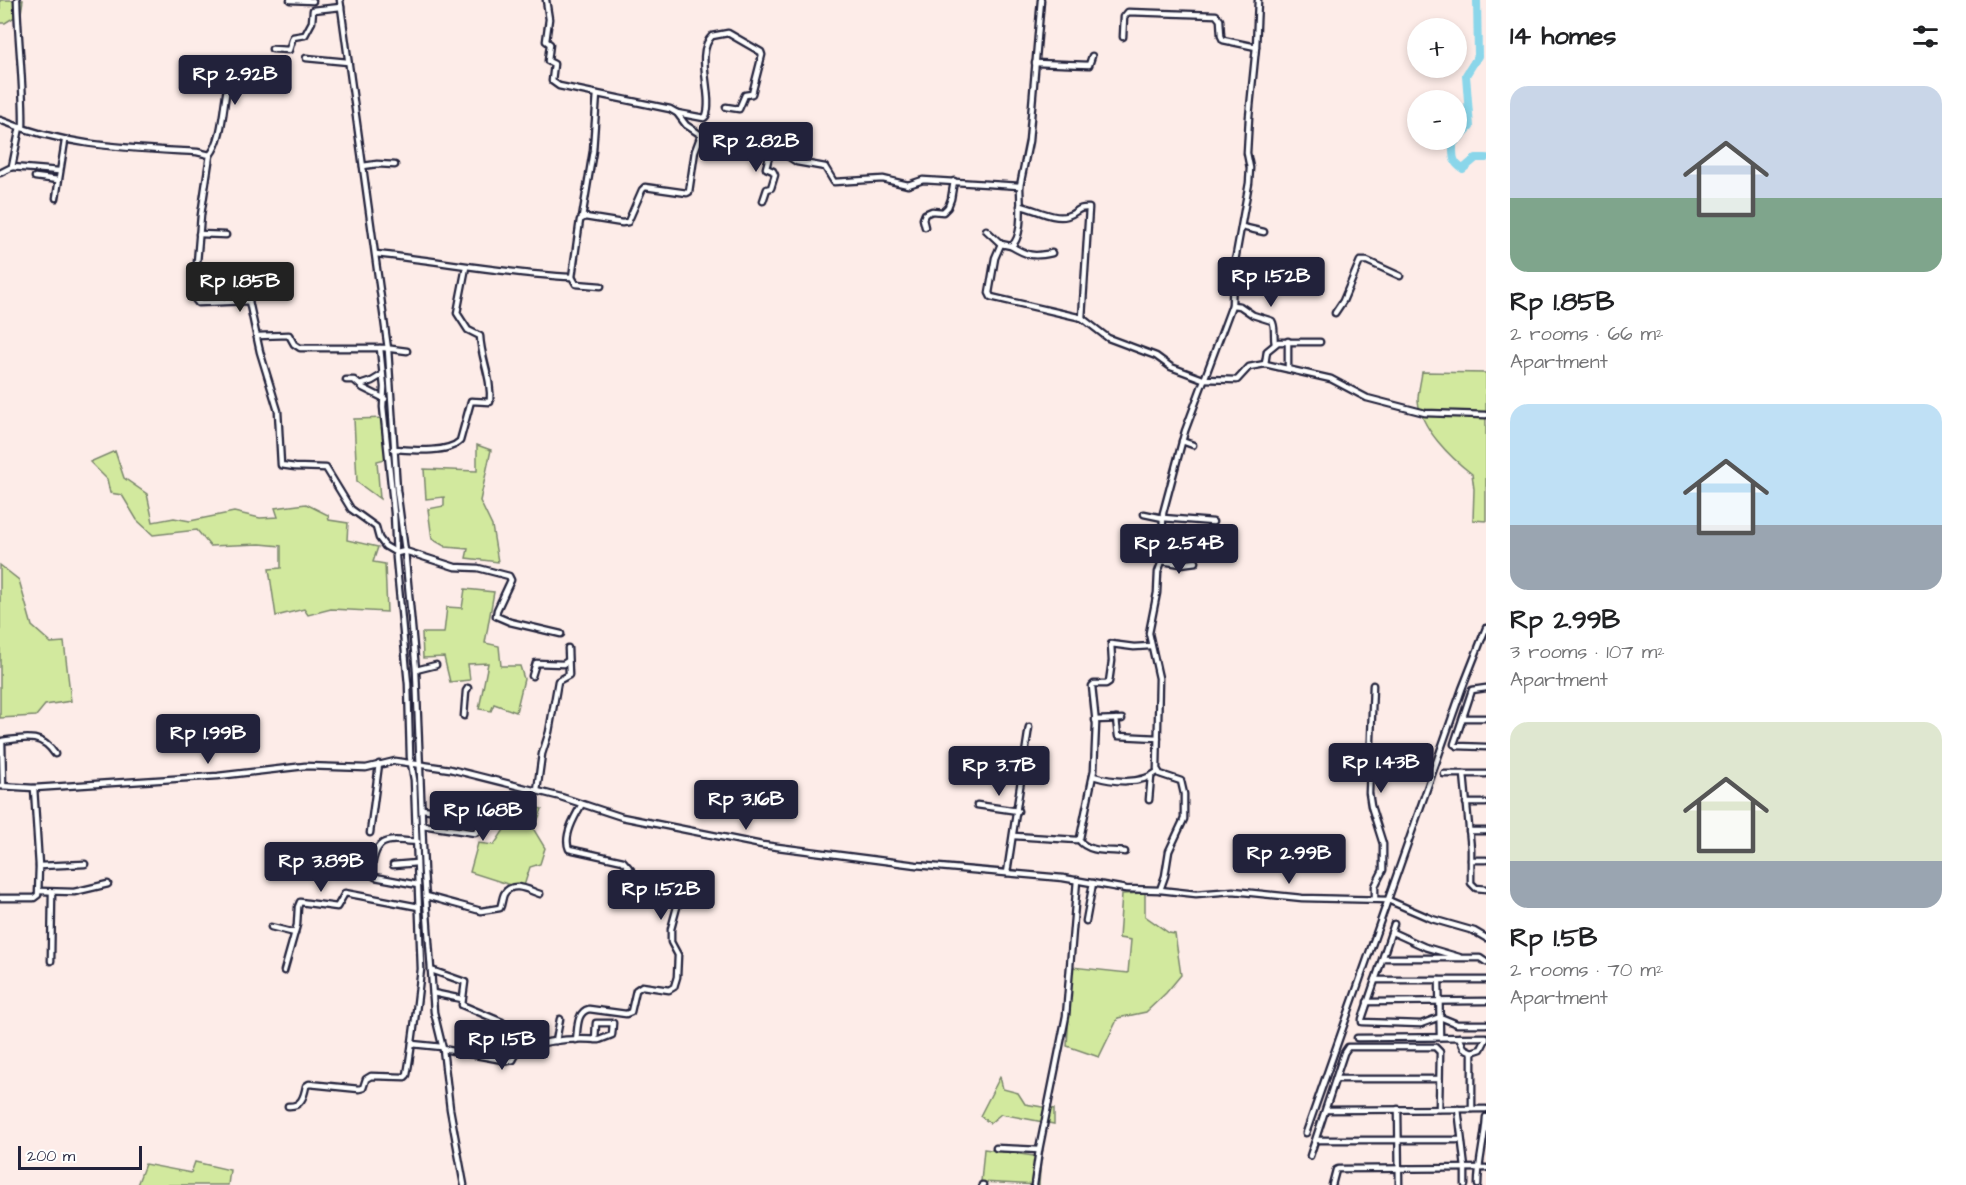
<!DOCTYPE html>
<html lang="en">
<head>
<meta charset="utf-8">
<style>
  body { margin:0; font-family:"Architects Daughter",sans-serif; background:#f2f2f2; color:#202124; height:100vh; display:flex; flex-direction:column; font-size:22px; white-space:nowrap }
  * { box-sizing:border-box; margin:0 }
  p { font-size:20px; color:#757577 }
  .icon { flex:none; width:33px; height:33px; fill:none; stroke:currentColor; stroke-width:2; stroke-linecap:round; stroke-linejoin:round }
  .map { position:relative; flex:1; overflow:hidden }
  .sheet { display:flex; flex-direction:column; background:#fff; width:480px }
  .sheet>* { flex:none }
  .controls { position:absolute; left:1407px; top:18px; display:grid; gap:12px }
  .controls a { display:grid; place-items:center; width:60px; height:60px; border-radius:50%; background:#fff; box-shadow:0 3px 9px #0003; font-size:30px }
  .scale { position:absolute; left:18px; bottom:15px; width:124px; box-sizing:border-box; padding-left:6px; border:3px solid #22223b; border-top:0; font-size:16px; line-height:21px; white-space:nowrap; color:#22223b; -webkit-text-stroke:4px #fff; paint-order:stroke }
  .price { position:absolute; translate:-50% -51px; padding:0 14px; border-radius:6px; background:#22223b; color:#fff; font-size:20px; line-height:39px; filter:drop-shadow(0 2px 3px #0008) }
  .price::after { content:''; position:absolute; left:50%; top:36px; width:18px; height:14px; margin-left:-9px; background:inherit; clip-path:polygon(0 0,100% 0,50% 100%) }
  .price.active { background:#222; color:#fff }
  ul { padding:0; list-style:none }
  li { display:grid; align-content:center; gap:12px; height:318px; padding:0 24px }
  li span { display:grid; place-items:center; height:186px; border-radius:18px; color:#555 }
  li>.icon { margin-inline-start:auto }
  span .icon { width:108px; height:108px; fill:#fffc; stroke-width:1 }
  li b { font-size:26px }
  h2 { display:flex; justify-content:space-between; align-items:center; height:72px; padding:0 24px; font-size:26px }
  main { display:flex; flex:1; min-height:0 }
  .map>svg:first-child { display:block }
</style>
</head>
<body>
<main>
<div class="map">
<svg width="1486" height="1185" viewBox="0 0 1486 1185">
  <rect width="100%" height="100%" fill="#fdece8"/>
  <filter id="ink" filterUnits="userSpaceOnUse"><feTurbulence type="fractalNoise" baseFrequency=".0167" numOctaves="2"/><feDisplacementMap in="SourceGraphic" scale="12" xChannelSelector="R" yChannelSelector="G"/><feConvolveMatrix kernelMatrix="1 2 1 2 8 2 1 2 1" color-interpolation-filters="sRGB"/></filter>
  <g filter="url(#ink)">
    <g fill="#d2e99e" stroke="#7a866c" stroke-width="1.5">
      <path d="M0 0H23L21 13 5 23H0Z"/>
      <path d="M1422 372 1486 373V521L1473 520 1474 489 1472 474C1451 458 1420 428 1418 400 1418 391 1421 381 1422 372Z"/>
      <path d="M387 418 389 458 377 461 380 499 357 482 354 419Z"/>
      <path d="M477 445 491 450 480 501 492 526 498 562 466 558 468 549 446 547 432 539 428 509 444 506V497L426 499 424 469 477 471Z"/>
      <path d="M115 451 124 478 147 494 153 522 174 518 190 521 234 512 260 518 278 517 275 508 306 504 328 515 329 520 348 523 347 540 378 547 373 562 385 564 387 612 331 609 308 615 304 609 276 616 269 569 281 568V546L260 544 210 546 197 530 153 535 137 520 122 495 110 493 107 479 90 462Z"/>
      <path d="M0 565 19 580 32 626 51 643 64 642 71 701 45 705 36 716 0 718Z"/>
      <path d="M465 589 494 592 485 643 499 646 501 666H520L524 679 516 712 494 704 491 711 479 709 488 663 468 664 470 680 450 682 444 657 423 658 422 633H444L447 607 462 608Z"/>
      <path d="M521 804 542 809 534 830 545 848 540 864 530 867 523 889 470 872 478 843 494 845Z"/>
      <path d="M1145 893V916L1169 933 1175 934 1181 975 1166 993 1146 1012 1118 1018 1099 1057 1067 1046 1072 967 1128 973 1131 940 1119 938 1122 894Z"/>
      <path d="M1000 1077 1003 1089 1018 1093 1025 1104 1054 1109V1124L1001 1114 990 1123 980 1116Z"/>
      <path d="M984 1149 1041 1157 1039 1185 981 1182Z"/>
      <path d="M195 1162 230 1170 228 1185H137L145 1164 191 1173Z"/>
    </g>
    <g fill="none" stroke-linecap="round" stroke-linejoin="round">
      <path stroke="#8ad6ea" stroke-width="8" d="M1477 0 1478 56 1466 75 1470 127 1453 144C1453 156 1452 163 1463 169L1476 158H1486"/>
      <g stroke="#22223b" stroke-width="9">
        <g id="street">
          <path d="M17 0C18 43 24 85 23 128"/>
          <path d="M290 0 313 1"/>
          <path d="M340 0 388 349 397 490 405 551 416 670 424 871 434 1012 443 1049 450 1109 464 1185"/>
          <path d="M546 0 549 19 546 41 550 44 548 61 554 64 552 81 559 86 670 109 677 113 686 125 701 135 766 142 797 162 825 167 834 182 883 179 908 185 923 180 1020 186C1020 200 1024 238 1011 246L1001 244 986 230"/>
          <path d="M1123 37 1124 17 1128 12 1216 15 1220 20 1221 36 1223 40 1256 47"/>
          <path d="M272 49 289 50 293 37 305 35 312 22 313 10 341 7"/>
          <path d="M306 58 348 62"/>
          <path d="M1035 63 1089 65 1092 56"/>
          <path d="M677 113 704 118 706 116C714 96 694 53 712 36L728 33 761 52 762 55 752 94 745 95 739 109 726 107"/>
          <path d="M0 120C66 147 128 148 197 152L210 155 201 215 194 298 198 303 249 301 260 352 278 411 281 465 295 467 326 468 351 509 376 527 379 538 385 546 397 553 405 551 455 567 478 568 509 576 511 580 497 610 496 616 510 622 561 634"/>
          <path d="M210 155C224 138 223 100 229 79L283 83"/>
          <path d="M363 166 377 164 395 165"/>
          <path d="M12 167 59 171"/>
          <path d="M0 173 12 167 20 127"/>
          <path d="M35 177 58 180"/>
          <path d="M1020 186 1029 141 1041 0"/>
          <path d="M56 198 65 141"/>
          <path d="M763 201 767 189 771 188 775 175 773 171 766 168 772 145"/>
          <path d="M1020 206C1034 208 1053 220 1067 216 1078 213 1076 207 1089 208L1082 318"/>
          <path d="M582 218 593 151 597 94"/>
          <path d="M925 227 923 219 925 214 932 211 943 212 948 207 951 199 954 181"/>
          <path d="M1242 227 1264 232"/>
          <path d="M199 234 226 235"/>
          <path d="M1001 244 995 258 989 293 991 297 1082 318 1108 338 1156 356 1171 367 1203 379 1237 380 1249 367 1265 364 1331 379 1367 398 1425 413 1486 415"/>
          <path d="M1011 246C1027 256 1034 257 1052 253"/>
          <path d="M376 254C441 261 506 274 572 277L576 284 601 286"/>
          <path d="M572 277 580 220 585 217 622 223 628 222 642 190 645 187 687 193 689 192 695 151 701 135"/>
          <path d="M249 301C255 279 257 273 281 271"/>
          <path d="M1232 305 1240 306 1253 315 1272 321C1276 327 1273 336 1275 344"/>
          <path d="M1335 313 1343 301 1360 261H1367L1400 276"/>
          <path d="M257 336 289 335 294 344 300 348H384L407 351"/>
          <path d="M1265 364 1267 351 1278 342H1320"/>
          <path d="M1288 369V341"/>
          <path d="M346 380H354L363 388 385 399"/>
          <path d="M360 385 372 381 382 375"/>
          <path d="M1182 441 1193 445"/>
          <path d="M393 449C410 450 447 454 460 441L471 401 490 402C492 378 481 359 480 336L468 330 457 313 466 267"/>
          <path d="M1144 514 1163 518 1213 522"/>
          <path d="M1162 561 1181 564 1196 562"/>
          <path d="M416 670 436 665"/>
          <path d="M532 676 536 663 563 664 568 661"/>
          <path d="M1373 685 1369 793 1371 806 1383 844V870L1375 886V899"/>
          <path d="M1486 688 1472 690 1454 744 1457 746 1486 747"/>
          <path d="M464 716 466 691 468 688"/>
          <path d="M1464 718H1486"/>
          <path d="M1116 719 1118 736 1158 738"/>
          <path d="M1095 720 1122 719"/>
          <path d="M1444 774H1486"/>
          <path d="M1464 774 1471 849V883L1476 888 1486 889"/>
          <path d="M1093 776C1112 782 1141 785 1157 772"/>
          <path d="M0 786 34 788 81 785 218 776 305 766 366 768 395 761 450 769 561 797 622 817 762 845 916 865 1063 878 1126 889 1160 890 1196 894 1233 891 1302 898 1388 900 1432 919 1474 931 1486 938"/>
          <path d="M3 786 2 741C25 738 41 733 55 754"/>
          <path d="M537 791 542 754 549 732 558 681 569 675 568 648"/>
          <path d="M1149 800 1151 777"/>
          <path d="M1466 803H1486"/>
          <path d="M977 805 1018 811"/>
          <path d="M422 809 477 816 479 818 477 832 475 833 422 825"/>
          <path d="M1469 831H1486"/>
          <path d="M370 833 379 764"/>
          <path d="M1014 836 1077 840 1080 838 1094 770 1096 724 1092 686 1094 684H1106L1109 682 1112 661 1111 644 1134 647 1151 646"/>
          <path d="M1079 840C1088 853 1111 850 1125 852"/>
          <path d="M418 842C385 839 375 836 371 874L375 877 418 885"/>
          <path d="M1471 860H1486"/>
          <path d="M393 865 417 863"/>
          <path d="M39 866 85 864"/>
          <path d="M1007 873 1029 727"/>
          <path d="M1160 890 1165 876 1169 851 1184 819V794L1181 781 1160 774 1157 769 1159 678 1149 633 1157 593 1158 572 1162 561 1163 513 1185 431 1232 305 1233 272 1249 183 1250 168 1247 153 1249 117 1256 47 1258 0"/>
          <path d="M39 891 74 892 108 884"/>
          <path d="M426 896 481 911 500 908C502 904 502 898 504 894 513 880 530 891 540 894"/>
          <path d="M0 898H34L38 895 39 866 34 788"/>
          <path d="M1086 921 1093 883"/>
          <path d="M1394 924 1362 1019V1022L1421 1024 1440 1017 1457 1024H1486"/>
          <path d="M271 927 295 933"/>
          <path d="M1392 932 1425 947 1459 957"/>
          <path d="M1383 958H1480L1486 962"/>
          <path d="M51 961 52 892"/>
          <path d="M431 970 465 982 462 1005 502 1022"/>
          <path d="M284 971 297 925 298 907 300 902 337 907 345 893 419 907"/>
          <path d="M1375 980H1486"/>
          <path d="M1439 980 1440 1037"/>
          <path d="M433 993 462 999"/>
          <path d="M1367 1002 1486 1001"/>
          <path d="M1459 1037 1464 1048 1472 1052 1481 1049 1486 1039"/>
          <path d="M1357 1038 1486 1037"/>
          <path d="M576 1040C578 1029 576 1012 589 1009L626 1014 631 1012 636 990 642 986 669 990 674 987 677 977 678 955 671 942V929L681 892 667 886 638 878 623 861 569 849C563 836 575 816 582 804"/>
          <path d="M556 1041 560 1019"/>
          <path d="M412 1044 442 1047"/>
          <path d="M443 1049 508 1061 513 1060 519 1049C544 1041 572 1038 599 1040L612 1035 613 1023H596L595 1040"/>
          <path d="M1472 1052V1109"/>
          <path d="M1335 1079H1439"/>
          <path d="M288 1106C301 1107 304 1097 306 1086L309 1084 359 1089 363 1088 366 1079 371 1076 405 1077 407 1075C413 1040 417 1005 421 969L414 780 410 757 408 684 396 558 394 513 383 407 384 387 380 348"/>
          <path d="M1398 1109 1399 1185"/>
          <path d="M1458 1109 1465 1168V1185"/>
          <path d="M1326 1110 1486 1109"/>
          <path d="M1306 1133 1462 689 1486 628"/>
          <path d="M1316 1140H1460"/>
          <path d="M996 1148 1039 1150"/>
          <path d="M1310 1156 1344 1053 1348 1047H1435L1440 1052 1439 1109"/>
          <path d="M982 1185H983"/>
          <path d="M1034 1185 1039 1150 1066 1016 1077 880"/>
          <path d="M1332 1185 1336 1170 1338 1169 1486 1168"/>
          <path d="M1478 1185C1478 1162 1485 1140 1486 1117"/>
        </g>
      </g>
      <use href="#street" stroke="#fff" stroke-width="4.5"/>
    </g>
  </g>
</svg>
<div class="controls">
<a>+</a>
<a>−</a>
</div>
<div class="scale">200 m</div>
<b class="price" style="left:235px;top:106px">Rp 2.92B</b>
<b class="price" style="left:756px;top:173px">Rp 2.82B</b>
<b class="price" style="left:1271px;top:308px">Rp 1.52B</b>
<b class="price active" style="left:240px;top:313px">Rp 1.85B</b>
<b class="price" style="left:1179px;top:575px">Rp 2.54B</b>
<b class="price" style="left:208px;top:765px">Rp 1.99B</b>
<b class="price" style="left:1381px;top:794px">Rp 1.43B</b>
<b class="price" style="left:999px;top:797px">Rp 3.7B</b>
<b class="price" style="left:746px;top:831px">Rp 3.16B</b>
<b class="price" style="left:483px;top:842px">Rp 1.68B</b>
<b class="price" style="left:1289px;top:885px">Rp 2.99B</b>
<b class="price" style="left:321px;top:893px">Rp 3.89B</b>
<b class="price" style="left:661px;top:921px">Rp 1.52B</b>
<b class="price" style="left:502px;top:1071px">Rp 1.5B</b>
</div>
<section class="sheet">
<h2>14 homes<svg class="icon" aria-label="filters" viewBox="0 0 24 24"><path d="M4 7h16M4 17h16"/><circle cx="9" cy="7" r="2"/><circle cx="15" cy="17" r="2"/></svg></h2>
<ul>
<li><span style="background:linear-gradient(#c9d6e8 60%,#7fa58c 0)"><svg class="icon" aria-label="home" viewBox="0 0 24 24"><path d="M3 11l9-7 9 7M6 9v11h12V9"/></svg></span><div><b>Rp 1.85B</b><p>2 rooms · 66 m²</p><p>Apartment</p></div></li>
<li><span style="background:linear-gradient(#bfe0f5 65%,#9aa5b1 0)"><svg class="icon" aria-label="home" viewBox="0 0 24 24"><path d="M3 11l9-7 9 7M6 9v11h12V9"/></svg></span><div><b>Rp 2.99B</b><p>3 rooms · 107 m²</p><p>Apartment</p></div></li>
<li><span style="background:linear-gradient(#dfe7d0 75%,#9aa5b1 0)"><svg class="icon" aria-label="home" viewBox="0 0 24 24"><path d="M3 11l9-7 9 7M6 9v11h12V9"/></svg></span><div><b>Rp 1.5B</b><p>2 rooms · 70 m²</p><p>Apartment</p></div></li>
</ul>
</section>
</main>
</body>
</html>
